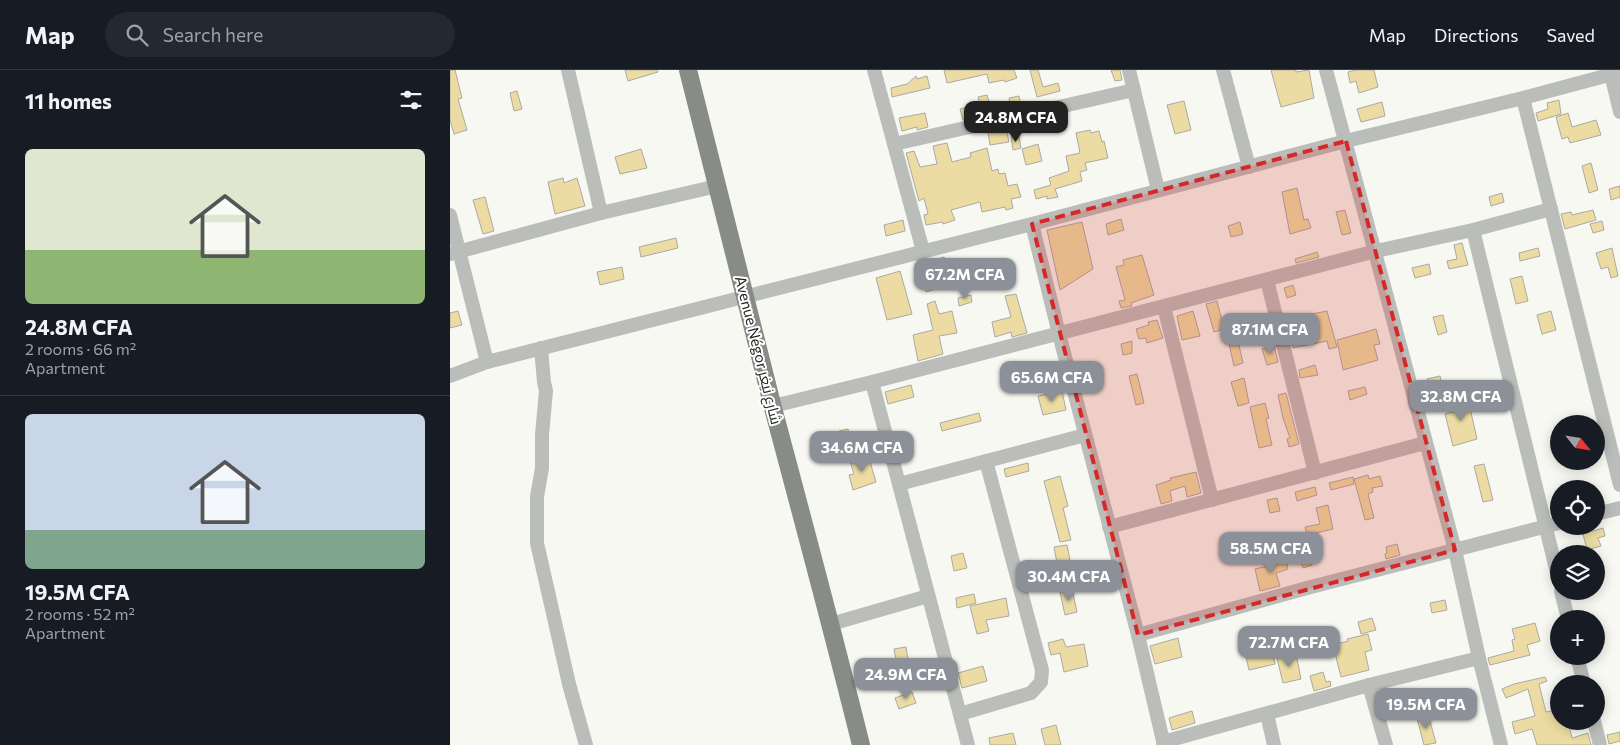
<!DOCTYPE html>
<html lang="en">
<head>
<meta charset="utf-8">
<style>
  body { margin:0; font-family:Commissioner,Cairo,sans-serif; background:#242831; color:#f1f3f6; height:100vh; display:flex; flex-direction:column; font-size:19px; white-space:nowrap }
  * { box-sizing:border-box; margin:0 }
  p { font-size:16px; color:#9ea1a6 }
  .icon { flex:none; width:28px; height:28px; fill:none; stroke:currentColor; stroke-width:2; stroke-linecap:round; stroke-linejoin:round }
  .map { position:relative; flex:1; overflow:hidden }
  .side { display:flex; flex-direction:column; background:#171b24; width:450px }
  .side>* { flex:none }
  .needle { width:32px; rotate:120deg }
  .buttons { position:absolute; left:1100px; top:345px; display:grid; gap:10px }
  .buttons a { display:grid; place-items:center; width:55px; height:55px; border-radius:50%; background:#171b24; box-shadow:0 2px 12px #0003; font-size:25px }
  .price { position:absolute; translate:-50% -42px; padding:0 11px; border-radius:10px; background:#8c9099; color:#fff; font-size:16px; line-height:32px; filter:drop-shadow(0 1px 2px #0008) }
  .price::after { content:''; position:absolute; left:50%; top:30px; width:15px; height:11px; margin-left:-8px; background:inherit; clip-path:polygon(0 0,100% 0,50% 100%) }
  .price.on { background:#222; color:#fff }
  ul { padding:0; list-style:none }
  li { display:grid; align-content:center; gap:10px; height:265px; padding:0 25px }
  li+li { border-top:1px solid #363941 }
  li span { display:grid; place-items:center; height:155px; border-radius:8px; color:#555 }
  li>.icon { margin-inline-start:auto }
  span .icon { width:90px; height:90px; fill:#fffc; stroke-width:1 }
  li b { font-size:21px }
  h2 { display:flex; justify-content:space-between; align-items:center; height:60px; padding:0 25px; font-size:21px }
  header { display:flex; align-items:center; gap:30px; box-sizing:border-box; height:70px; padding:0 25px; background:#171b24; border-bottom:1px solid #363941 }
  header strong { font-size:24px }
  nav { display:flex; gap:28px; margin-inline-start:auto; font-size:18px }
  .search { width:350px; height:45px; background:#242831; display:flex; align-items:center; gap:12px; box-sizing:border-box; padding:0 18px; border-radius:28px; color:#9ea1a6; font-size:19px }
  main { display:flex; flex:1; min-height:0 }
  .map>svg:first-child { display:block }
</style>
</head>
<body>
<header>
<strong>Map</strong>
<div class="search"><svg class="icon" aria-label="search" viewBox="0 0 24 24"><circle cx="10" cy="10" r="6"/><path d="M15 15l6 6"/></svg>Search here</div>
<nav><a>Map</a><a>Directions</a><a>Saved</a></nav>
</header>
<main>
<section class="side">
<h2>11 homes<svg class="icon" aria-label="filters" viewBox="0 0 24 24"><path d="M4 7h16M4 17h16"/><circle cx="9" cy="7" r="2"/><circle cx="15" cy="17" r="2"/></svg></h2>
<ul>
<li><span style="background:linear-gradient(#dfe7d0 65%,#8fb573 0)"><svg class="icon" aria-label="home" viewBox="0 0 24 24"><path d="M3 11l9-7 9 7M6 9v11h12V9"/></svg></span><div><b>24.8M CFA</b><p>2 rooms · 66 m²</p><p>Apartment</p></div></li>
<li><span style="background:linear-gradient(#c9d6e8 75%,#7fa58c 0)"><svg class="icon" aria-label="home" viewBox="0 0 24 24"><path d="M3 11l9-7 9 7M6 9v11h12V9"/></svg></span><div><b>19.5M CFA</b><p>2 rooms · 52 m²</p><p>Apartment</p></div></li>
</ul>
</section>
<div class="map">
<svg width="1170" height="675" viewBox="0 0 1170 675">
  <rect width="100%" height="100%" fill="#f7f8f1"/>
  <g fill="#ecdca3" stroke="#aba9a3">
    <path d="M0 0H5L12 28 8 29 17 60 4 64 0 50Z"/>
    <path d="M175 0H207L208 2 178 11Z"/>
    <path d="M494 0H564L567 8 555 12 554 10 539 13 537 4 497 13Z"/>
    <path d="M580 0H588L593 17 608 13 610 21 587 27Z"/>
    <path d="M661 0H670L672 10 665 11Z"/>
    <path d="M821 0H846V2L859 0 864 28 831 37Z"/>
    <path d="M906 0H924L928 17 909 23 906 11 900 13 898 2Z"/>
    <path d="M466 6 467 9 477 6 480 18 442 27 441 18 457 14Z"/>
    <path d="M67 21 72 39 64 41 60 23Z"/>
    <path d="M537 25 542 43 513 50 510 39 530 34 528 27Z"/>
    <path d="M569 26 571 35 561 38 559 28Z"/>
    <path d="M1109 30 1111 44 1088 51 1086 43 1098 39 1097 33Z"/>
    <path d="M734 31 741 60 725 64 717 35Z"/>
    <path d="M932 32 935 46 911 52 907 39Z"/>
    <path d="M475 43 478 57 467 60V57L452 61 449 48Z"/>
    <path d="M1118 43 1122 57 1146 50 1151 65 1120 73 1118 67 1112 69 1106 47Z"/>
    <path d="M556 58 559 72 540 75 538 62Z"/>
    <path d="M640 60 641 63 649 61 652 72 654 71 658 88 635 93 637 100 630 102 632 111 605 119 608 127 597 129V126L586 129 584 120 601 115 599 108 619 101 616 86 630 83 626 63Z"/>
    <path d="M569 66 571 78 563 80 561 67Z"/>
    <path d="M497 73 502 92 521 87 520 83 537 78 542 101 548 99 549 104 555 103 558 116 567 114 571 127 561 129 563 138 556 140 555 137 532 142 530 132 501 140 505 150 493 154V152L476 155 474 145 478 144 474 128 469 131 456 83 464 81 470 97 487 94 483 76Z"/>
    <path d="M588 74 592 91 576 95 572 79Z"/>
    <path d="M191 79 197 98 170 104 165 87Z"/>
    <path d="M1141 93 1148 120 1139 123 1132 96Z"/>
    <path d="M113 108 114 113 127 108 135 136 105 144 98 112Z"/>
    <path d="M1170 116V127L1161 130 1159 119Z"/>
    <path d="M847 118 854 150 858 149 861 158 840 164 832 122Z"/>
    <path d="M1052 123 1054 132 1041 136 1039 127Z"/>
    <path d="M35 127 44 161 33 164 23 130Z"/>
    <path d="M895 140 901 163 892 165 886 142Z"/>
    <path d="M1143 140 1146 150 1115 159 1111 144 1121 142 1122 145Z"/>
    <path d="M671 149 674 160 658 165 656 154Z"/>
    <path d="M453 150 455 161 436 166 434 155Z"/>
    <path d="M1152 151 1154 160 1143 163 1140 154Z"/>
    <path d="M632 152 643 199 610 220 597 160Z"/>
    <path d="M790 152 793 164 781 167 778 156Z"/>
    <path d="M226 168 228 178 191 187 189 177Z"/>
    <path d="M1012 173 1018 195 999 199 997 191 1007 189 1004 175Z"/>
    <path d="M1088 178 1090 186 1070 191 1069 183Z"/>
    <path d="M1162 178 1168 206 1161 208 1158 197 1151 199 1146 183Z"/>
    <path d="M867 182 869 187 846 193 845 189Z"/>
    <path d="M692 185 704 225 681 233 682 236 671 238 669 231 675 230 666 197 674 195 673 190Z"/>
    <path d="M494 187 499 196 478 201 483 220 476 222 469 195Z"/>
    <path d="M979 194 981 204 965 208 962 198Z"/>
    <path d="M172 197 174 209 150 215 147 202Z"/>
    <path d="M450 201 462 244 437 250 426 208Z"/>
    <path d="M1072 206 1078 231 1066 234 1060 209Z"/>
    <path d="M843 215 846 225 837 228 834 218Z"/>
    <path d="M566 224 577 263 562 267 561 262 545 267 542 252 561 247 555 226Z"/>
    <path d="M521 225 522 232 509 236 508 228Z"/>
    <path d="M485 231 489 244 502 241 507 263 489 266 493 284 468 291 463 265 483 260 477 234Z"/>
    <path d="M767 231 774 259 764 262 756 234Z"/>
    <path d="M8 241 12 255 0 258V243Z"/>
    <path d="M743 241 750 266 732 270 727 246Z"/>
    <path d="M877 241 887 277 879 279 877 271 843 278 841 258 839 259 837 249Z"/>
    <path d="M1101 241 1106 260 1092 264 1087 245Z"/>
    <path d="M993 245 997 262 988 265 983 247Z"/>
    <path d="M707 250 713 268 697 273 696 268 689 269 686 259 699 255 698 252Z"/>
    <path d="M785 258 793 293 784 296 776 260Z"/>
    <path d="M926 259 930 274 924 275 928 290 893 300 887 270Z"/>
    <path d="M682 271V283L673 285 671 274Z"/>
    <path d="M824 275 828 292 817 295 812 279Z"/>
    <path d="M865 295 868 305 850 308 849 300Z"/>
    <path d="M687 304 694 333 686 335 679 306Z"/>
    <path d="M990 306 994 322 981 325 977 309Z"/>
    <path d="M794 308 799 333 788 336 781 312Z"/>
    <path d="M461 315 464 327 438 334 435 322Z"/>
    <path d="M915 317 917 324 900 330 898 321Z"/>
    <path d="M612 321 616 340 593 345 588 326Z"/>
    <path d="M836 323 849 374 839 377 837 369 840 368 833 348 828 325Z"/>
    <path d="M1015 323 1018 339 1020 338 1027 369 1003 376 995 344 1007 341 1003 326Z"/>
    <path d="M815 333 819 348 816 349 822 375 809 378 800 337Z"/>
    <path d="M529 343 531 351 492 361 490 353Z"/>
    <path d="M398 359 402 380 392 382 389 361Z"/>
    <path d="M418 385 426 412 403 420 399 405 404 404 400 391Z"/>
    <path d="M578 393 579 401 556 407 554 399Z"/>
    <path d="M1034 394 1043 430 1033 432 1024 396Z"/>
    <path d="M746 402 751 423 737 427 735 416 720 421 722 431 711 434 706 415 721 410 720 408Z"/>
    <path d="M918 405 919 409 930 406 933 416 922 418 923 422 918 424 924 448 915 450 904 409Z"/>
    <path d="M610 406 618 436 613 438 621 470 610 472 594 411Z"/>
    <path d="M903 407 904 414 881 420 879 413Z"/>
    <path d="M865 417 867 425 847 431 845 422Z"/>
    <path d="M827 428 830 441 820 443 817 430Z"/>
    <path d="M878 435 883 459 857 465 855 457 870 454 866 438Z"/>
    <path d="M1153 458 1155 466 1148 468 1151 476 1137 480 1133 464Z"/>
    <path d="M854 465 862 495 853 498 845 467Z"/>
    <path d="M947 474 950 485 936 489 935 484 937 483 936 477Z"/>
    <path d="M617 475 620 490 607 493 604 477Z"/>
    <path d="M513 483 517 498 504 501 501 486Z"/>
    <path d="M835 486 838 499 826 503 830 516 810 521 805 499 822 495 821 491Z"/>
    <path d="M622 519 627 542 615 545 610 522Z"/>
    <path d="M524 524 526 533 507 538 506 528Z"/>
    <path d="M556 528 559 546 536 550 539 561 527 564 520 536Z"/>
    <path d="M995 530 997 540 982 543 980 533Z"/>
    <path d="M922 548 926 560 911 564 908 552Z"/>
    <path d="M1085 553 1090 571 1077 575 1080 585 1040 595 1038 588 1064 581 1062 570 1065 569 1062 559Z"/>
    <path d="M918 564 922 580 915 582 919 600 891 607 883 575 898 571 897 569Z"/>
    <path d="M728 568 732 587 705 594 700 576Z"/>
    <path d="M613 569 616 577 634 574 638 596 614 602 610 583 601 585 598 573Z"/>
    <path d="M456 577 459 597 483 591 485 599 474 602 473 600 451 608 447 594 444 579Z"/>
    <path d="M822 581 825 594 799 600 796 587Z"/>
    <path d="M846 584 851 609 833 613 827 588Z"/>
    <path d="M533 596 537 611 512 618 508 603Z"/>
    <path d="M873 602 876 612 880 611 881 616 864 621 860 606Z"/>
    <path d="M1095 607 1097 611 1089 614 1096 642 1109 639V651H1118L1122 668 1138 663 1141 675H1087L1082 659 1065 664 1062 652 1085 646 1078 619 1056 628 1052 619 1064 614Z"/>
    <path d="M462 622 466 633 449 639 445 628Z"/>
    <path d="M742 641 745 653 722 660 719 648Z"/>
    <path d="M978 644 986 673 974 675 967 648Z"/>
    <path d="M606 655 611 675H595L591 659Z"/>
    <path d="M1170 662V671L1159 674 1157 665Z"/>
    <path d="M563 663 566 675H540L539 668Z"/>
  </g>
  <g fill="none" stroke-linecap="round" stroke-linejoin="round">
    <g stroke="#bbbdba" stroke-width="14">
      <path d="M118 0 151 143"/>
      <path d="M424 0 473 181"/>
      <path d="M679 0 708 120"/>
      <path d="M773 0 799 97"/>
      <path d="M876 0 1005 480 1029 588 1051 675"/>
      <path d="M1160 0 1170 42"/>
      <path d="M1073 28 1170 415"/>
      <path d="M444 74 684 20"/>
      <path d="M0 145 37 292"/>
      <path d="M582 154 609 264 688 565 714 675"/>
      <path d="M1023 160 1109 511"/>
      <path d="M0 184 151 143 267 116"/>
      <path d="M817 210 865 403"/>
      <path d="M714 237 762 430"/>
      <path d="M91 278 94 312 96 321 92 365V398L87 427V473L119 614 136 675"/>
      <path d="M0 306 37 292 582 154 896 71 1073 28 1170 2"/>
      <path d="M422 312 518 675"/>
      <path d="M323 336 422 312 926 181 1023 160 1101 139"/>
      <path d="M449 414 635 365"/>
      <path d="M1146 444 1170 438"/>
      <path d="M659 457 975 373"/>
      <path d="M1111 521 1118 549"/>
      <path d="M381 554 478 526"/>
      <path d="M688 565 857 518 1109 453"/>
      <path d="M1127 586 1134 614"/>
      <path d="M919 615 936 675"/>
      <path d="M510 644 581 623 591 612 592 600 536 391"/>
      <path d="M817 644 824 675"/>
      <path d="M1144 651 1150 675"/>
      <path d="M713 672 919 615 1029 588"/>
    </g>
    <path stroke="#888c87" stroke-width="18" d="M238 0C266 113 294 226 323 338 353 450 383 562 411 675"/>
  </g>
  <path fill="#d62828" fill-opacity="0.2" stroke="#d62828" stroke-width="4" stroke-dasharray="10 6" stroke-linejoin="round" d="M896 71 1005 480 688 565 582 154Z"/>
  <g text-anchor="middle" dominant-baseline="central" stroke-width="4" stroke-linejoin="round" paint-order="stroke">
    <g font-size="15" fill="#262624" stroke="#fff">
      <text transform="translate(309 280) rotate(76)">Avenue Négor شارع نيغر</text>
    </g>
  </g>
</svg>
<div class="buttons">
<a><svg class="needle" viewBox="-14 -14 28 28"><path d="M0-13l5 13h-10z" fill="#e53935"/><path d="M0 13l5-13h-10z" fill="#9ea1a6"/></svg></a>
<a><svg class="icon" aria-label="locate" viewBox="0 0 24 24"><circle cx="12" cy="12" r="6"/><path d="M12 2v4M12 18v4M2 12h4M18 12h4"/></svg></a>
<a><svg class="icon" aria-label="layers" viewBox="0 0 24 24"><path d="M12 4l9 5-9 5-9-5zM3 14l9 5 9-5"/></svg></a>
<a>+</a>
<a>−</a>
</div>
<b class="price on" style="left:566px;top:73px">24.8M CFA</b>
<b class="price" style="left:515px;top:230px">67.2M CFA</b>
<b class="price" style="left:820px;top:285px">87.1M CFA</b>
<b class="price" style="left:602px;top:333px">65.6M CFA</b>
<b class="price" style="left:1011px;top:352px">32.8M CFA</b>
<b class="price" style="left:412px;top:403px">34.6M CFA</b>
<b class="price" style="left:821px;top:504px">58.5M CFA</b>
<b class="price" style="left:619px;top:532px">30.4M CFA</b>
<b class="price" style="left:839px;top:598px">72.7M CFA</b>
<b class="price" style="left:456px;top:630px">24.9M CFA</b>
<b class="price" style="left:976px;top:660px">19.5M CFA</b>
</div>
</main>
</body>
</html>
